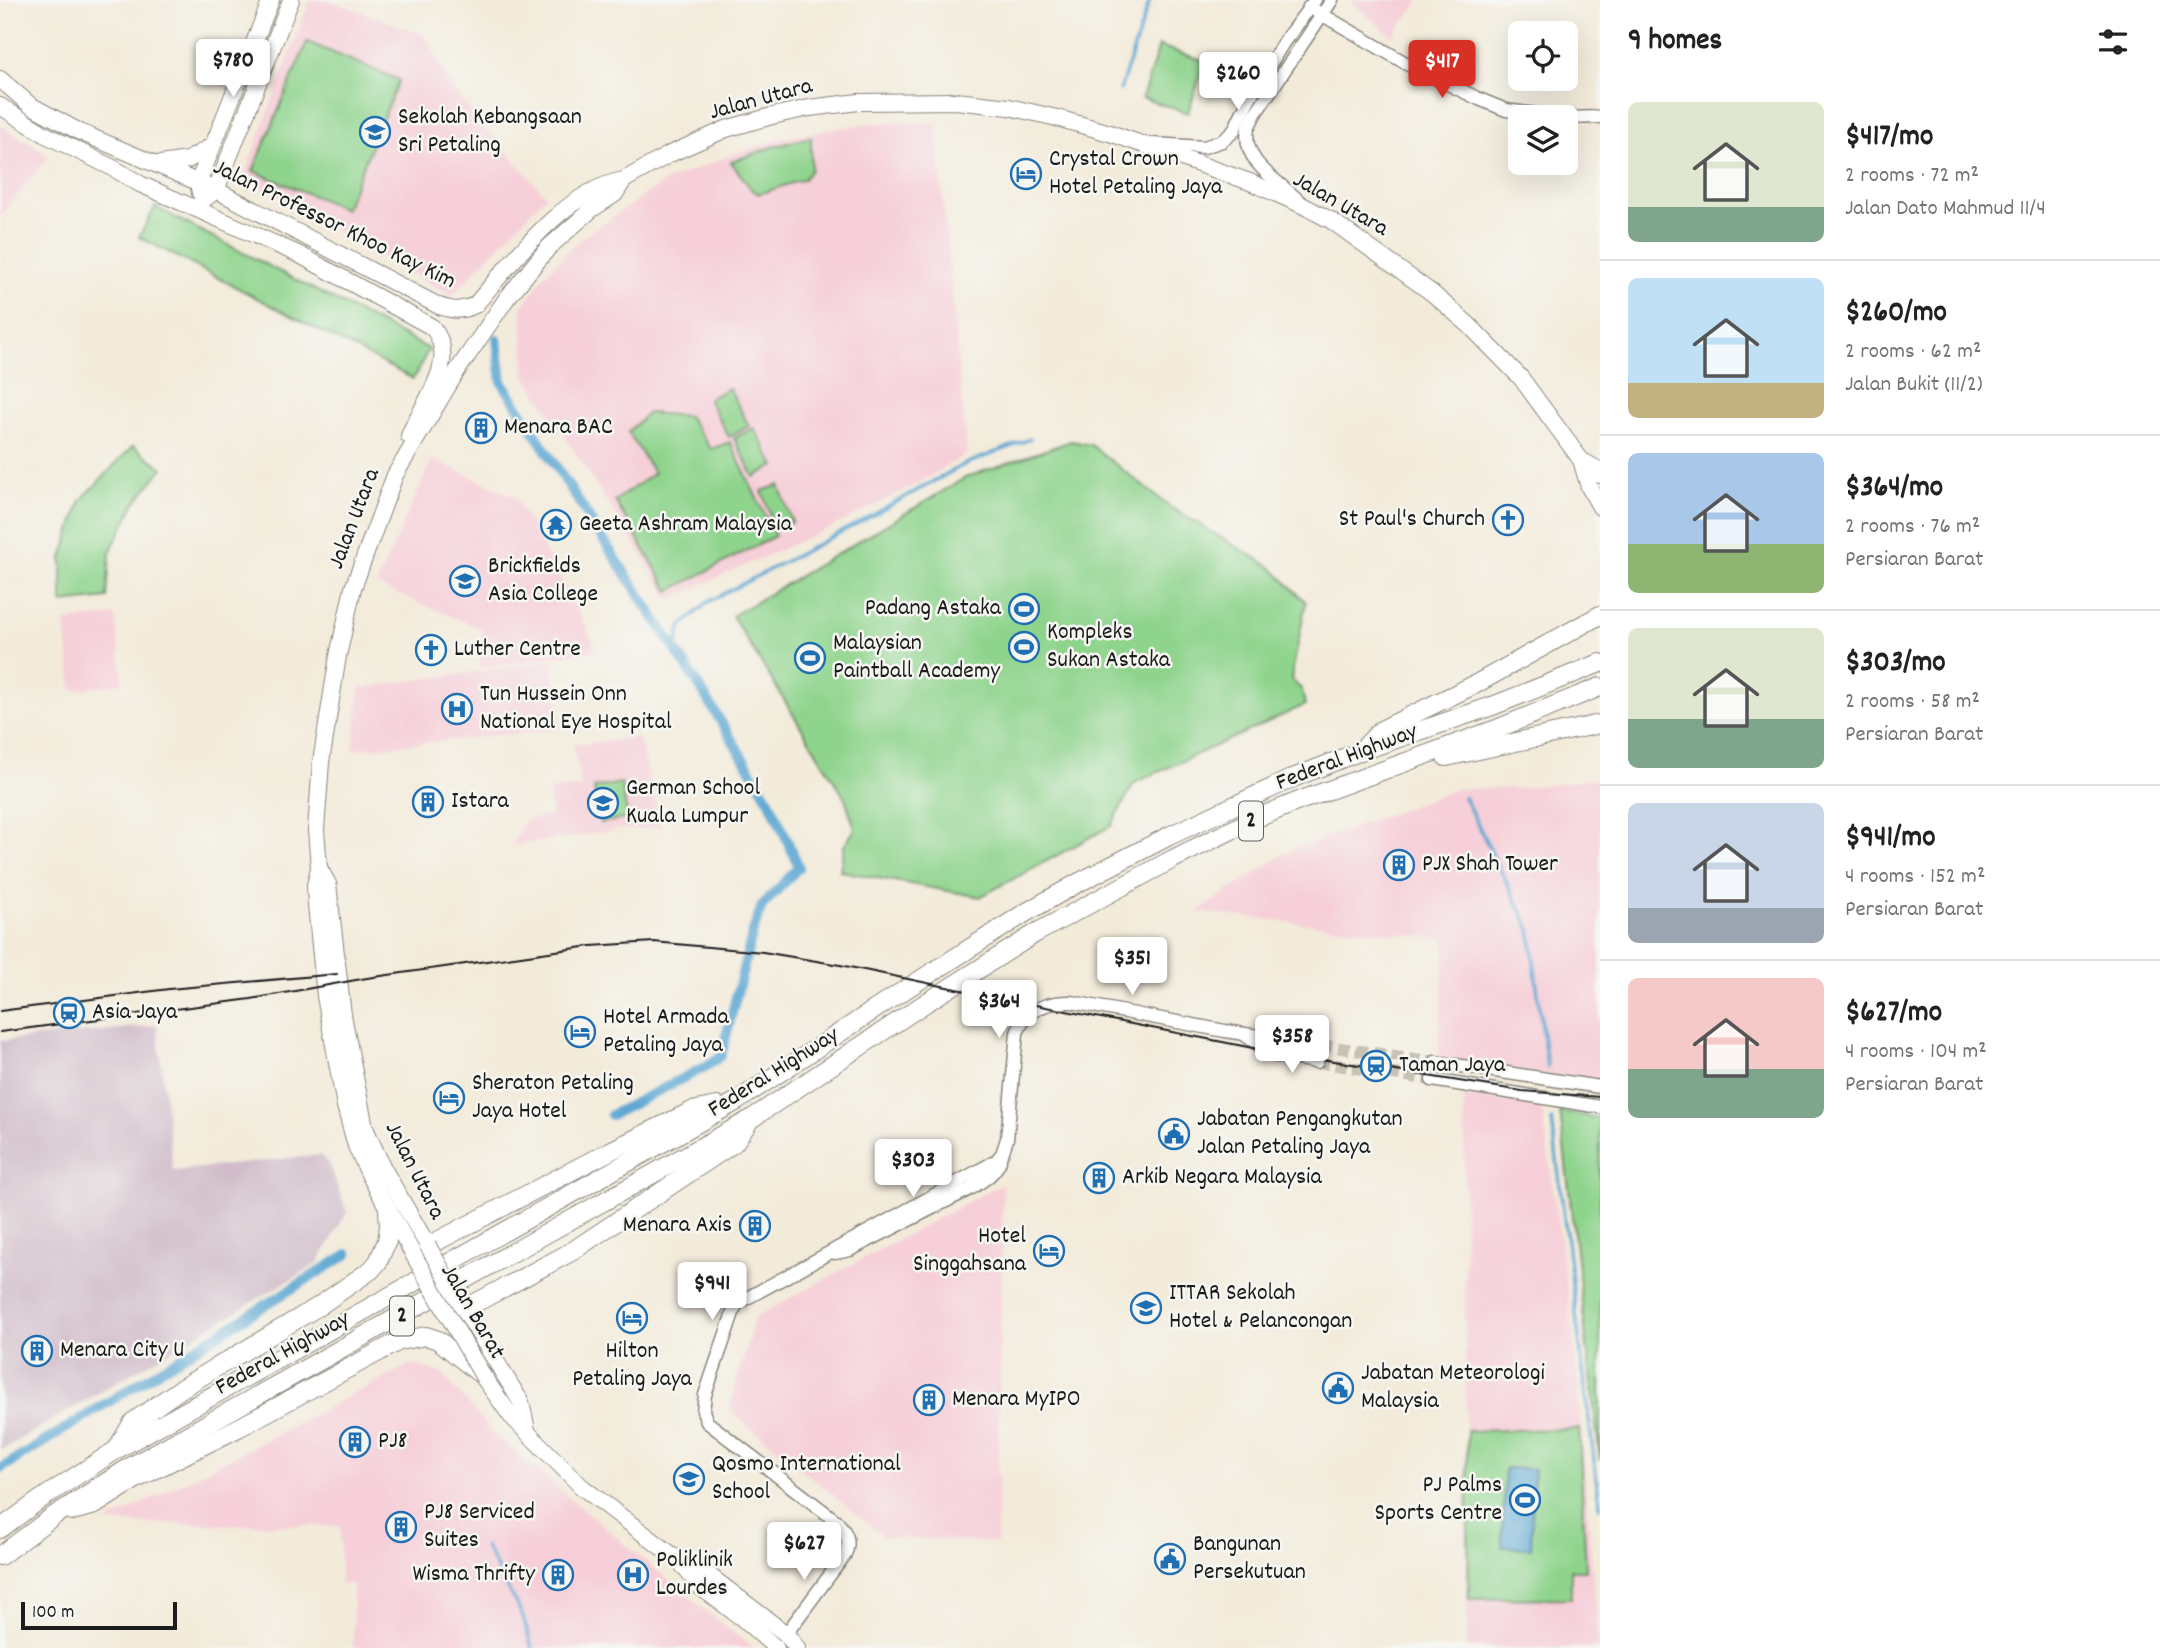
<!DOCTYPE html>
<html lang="en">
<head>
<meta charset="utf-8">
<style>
  body { margin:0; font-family:Dekko,sans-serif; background:#f6f6f6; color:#222; height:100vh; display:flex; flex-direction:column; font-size:26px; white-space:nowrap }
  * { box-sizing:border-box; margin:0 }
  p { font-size:23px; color:#767676 }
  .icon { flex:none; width:38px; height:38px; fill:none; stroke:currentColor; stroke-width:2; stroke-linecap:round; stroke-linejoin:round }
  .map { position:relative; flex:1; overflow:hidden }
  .sheet { display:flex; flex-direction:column; background:#fff; width:560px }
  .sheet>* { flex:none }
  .controls { position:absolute; left:1508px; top:21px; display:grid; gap:14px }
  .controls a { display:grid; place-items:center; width:70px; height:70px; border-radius:10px; background:#fff; box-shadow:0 7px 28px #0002; font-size:35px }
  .scale { position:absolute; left:21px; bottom:18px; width:156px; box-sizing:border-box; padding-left:7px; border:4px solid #1c1c1c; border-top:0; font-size:19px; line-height:24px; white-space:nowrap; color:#1c1c1c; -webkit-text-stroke:5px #f6f6f2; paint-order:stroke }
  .price { position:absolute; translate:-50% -60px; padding:0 16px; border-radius:7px; background:#fff; color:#222; font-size:23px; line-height:46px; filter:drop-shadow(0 2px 4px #0008) }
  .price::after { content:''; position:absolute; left:50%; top:42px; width:21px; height:16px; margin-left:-10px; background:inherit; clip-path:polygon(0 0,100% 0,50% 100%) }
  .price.active { background:#d93025; color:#fff }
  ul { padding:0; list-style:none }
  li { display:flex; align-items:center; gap:21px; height:175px; padding:0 28px }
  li+li { border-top:2px solid #e0e0e0 }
  li span { display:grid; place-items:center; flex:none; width:196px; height:140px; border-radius:10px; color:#555 }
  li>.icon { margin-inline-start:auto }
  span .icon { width:84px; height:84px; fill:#fffc; stroke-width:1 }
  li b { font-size:30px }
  h2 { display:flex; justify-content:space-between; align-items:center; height:84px; padding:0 28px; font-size:30px }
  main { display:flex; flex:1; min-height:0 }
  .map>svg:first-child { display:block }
</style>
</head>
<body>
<main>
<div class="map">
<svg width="1600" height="1648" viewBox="0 0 1600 1648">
  <rect width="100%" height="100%" fill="#f6f6f2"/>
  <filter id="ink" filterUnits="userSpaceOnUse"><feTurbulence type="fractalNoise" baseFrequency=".0143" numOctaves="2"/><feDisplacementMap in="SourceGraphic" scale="14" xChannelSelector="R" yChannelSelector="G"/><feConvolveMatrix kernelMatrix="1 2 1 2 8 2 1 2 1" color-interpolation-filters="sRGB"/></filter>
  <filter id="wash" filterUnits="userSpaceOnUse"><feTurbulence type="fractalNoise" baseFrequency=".00686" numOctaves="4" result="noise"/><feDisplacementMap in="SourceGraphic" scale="28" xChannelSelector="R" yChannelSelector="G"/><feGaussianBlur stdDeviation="1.57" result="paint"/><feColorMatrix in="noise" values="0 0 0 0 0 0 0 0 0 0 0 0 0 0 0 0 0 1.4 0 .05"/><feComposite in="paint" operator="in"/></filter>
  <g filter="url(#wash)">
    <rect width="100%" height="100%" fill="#f3ebda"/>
    <g fill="#f6cfd8">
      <path d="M310 0H329L426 36 451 88 546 196 452 296 244 177Z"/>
      <path d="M1349 0H1421L1392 36Z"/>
      <path d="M936 122 967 454 920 482 847 520 670 599 525 375 522 308 542 278 579 240 666 181 734 154 784 138 861 124Z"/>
      <path d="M0 125 49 156 0 216Z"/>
      <path d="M432 459 515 497 578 610 597 650 479 669 482 629 376 585Z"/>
      <path d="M115 615 123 683 72 690 65 621Z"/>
      <path d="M552 661 559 729 353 750 360 688Z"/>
      <path d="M639 737 662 828 623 829 511 846 526 819 552 816 549 790 581 787 573 745Z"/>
      <path d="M1600 778V1083L1438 1059 1445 939 1197 912 1284 854 1457 789 1522 788Z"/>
      <path d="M1464 1096 1542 1107 1573 1331 1599 1648H1467Z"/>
      <path d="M1003 1183 997 1543 884 1537 732 1412 731 1400 755 1317Z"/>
      <path d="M411 1364 442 1373 491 1431 634 1552 752 1648H353V1584H340V1526L105 1523Z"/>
    </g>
    <path fill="#d1bdca" d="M157 1025 173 1171 320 1155 329 1163 347 1212 317 1264 0 1451V1041Z"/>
    <g fill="#8fd48d" stroke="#567854" stroke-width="2">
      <path d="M307 42 399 80 345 209 253 171Z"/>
      <path d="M1159 46 1205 61 1188 113 1142 98Z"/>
      <path d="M811 137V170L804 179 759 194 752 190 731 162 769 148Z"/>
      <path d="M155 207 429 349 413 379 139 237Z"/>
      <path d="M729 388 749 426 729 437 708 399Z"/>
      <path d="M648 413 688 416 711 449 730 442 775 536 669 591 615 501 654 473 628 432Z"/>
      <path d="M754 428 775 466 754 477 734 438Z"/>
      <path d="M1071 441 1091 445 1170 507 1271 567 1306 602 1291 679 1302 690 1305 705 1134 783 1111 826 980 897 840 871 844 846 855 829 845 798 732 616 967 477Z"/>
      <path d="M133 446 163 468 135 503 110 552 107 598 62 603V558L81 500Z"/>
      <path d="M779 485 792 522 775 528 762 491Z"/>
      <path d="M621 783 628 818 600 823 594 788Z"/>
      <path d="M1560 1112 1600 1118V1460Z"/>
      <path d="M1579 1429 1586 1570H1571V1598L1469 1599 1467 1431Z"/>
    </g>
    <path fill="#5ba7d3" stroke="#3c6278" stroke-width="2" d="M1505 1468 1534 1469 1531 1548 1502 1547Z"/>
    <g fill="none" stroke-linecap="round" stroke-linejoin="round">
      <g stroke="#5ba7d3" stroke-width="3.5">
        <path d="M1120 90 1150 0"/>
        <path d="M675 650 681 627 708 602 864 520 963 465 1030 439"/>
        <path d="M1464 797 1530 929 1547 1067"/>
        <path d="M1552 1120 1600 1508"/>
        <path d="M485 1546 523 1617 532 1648"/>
      </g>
      <g stroke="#5ba7d3" stroke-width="10">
        <path d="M497 339 502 382 606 544 696 681 770 802 799 867 762 906 753 931 721 1056 705 1067 611 1115"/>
        <path d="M0 1469 348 1254"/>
      </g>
    </g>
  </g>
  <g filter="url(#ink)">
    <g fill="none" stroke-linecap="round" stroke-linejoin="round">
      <g stroke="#c8c2b4" stroke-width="12" stroke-dasharray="12 6" stroke-linecap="butt">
        <path d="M1320 1045 1435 1062"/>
        <path d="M1317 1062 1432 1080"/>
      </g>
      <g stroke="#88847b" stroke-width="15">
        <g id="minor">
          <path d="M1309 7 1409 65 1479 99 1506 110 1558 117"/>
          <path d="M1566 118 1600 117"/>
          <path d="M1152 144 1204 147 1222 141 1233 132 1248 101 1283 43 1315 0"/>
          <path d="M1300 202C1281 182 1241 163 1248 129 1249 124 1253 119 1255 114L1332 0"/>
          <path d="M1245 1035 1272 1055 1317 1062"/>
          <path d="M1435 1062 1600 1087"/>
          <path d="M1432 1080 1600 1107"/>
          <path d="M835 1253 850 1250 970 1189C982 1181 994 1175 1000 1161"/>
          <path d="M786 1634 844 1556C852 1541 846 1531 835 1520L707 1422 703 1411 705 1395 735 1307 738 1303 996 1161 1002 1154 1007 1139 1017 1033C1026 1009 1048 1001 1072 1002L1225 1031 1320 1045"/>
        </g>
      </g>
      <g stroke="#88847b" stroke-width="18">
        <g id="major">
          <path d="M0 79 30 105 80 132 216 190 439 306C453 311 462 311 475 305 513 261 565 190 624 180"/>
          <path d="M0 106 46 135 113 168 140 184 300 255 432 327C461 361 422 402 409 436"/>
          <path d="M160 164 188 160 213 145"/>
          <path d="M200 193 198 183 271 0"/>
          <path d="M201 202 216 190 291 0"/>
          <path d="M1581 460 1595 468 1600 475"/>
          <path d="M319 868 328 884 343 1015 365 1128 383 1168 428 1246"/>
          <path d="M413 1254 370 1176 356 1146 345 1106 325 996 316 905 315 885 319 868 316 830 321 762 338 656 353 588 395 475 457 371 507 298 549 247 592 209 615 194 624 180 670 154 726 129 772 116 809 108 859 102 956 101 1009 107 1057 118 1110 133 1250 182 1302 205 1332 221 1432 293 1469 325 1521 378 1581 460 1589 487 1600 507"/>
          <path d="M464 1309 521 1402 527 1430"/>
          <path d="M484 1378 511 1416 582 1487 681 1562 706 1573 786 1634 797 1648"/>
          <path d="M682 1564 699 1586 742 1618 776 1648"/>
        </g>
      </g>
      <g stroke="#88847b" stroke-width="20">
        <g id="highway">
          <path d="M1363 749 1381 730 1476 684 1600 615"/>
          <path d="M1446 757 1600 724"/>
          <path d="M428 1246 610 1151 692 1111 717 1106"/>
          <path d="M464 1309 571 1252 734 1143 747 1125"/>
          <path d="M118 1447 133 1422 182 1388 319 1306 371 1270 378 1262 387 1241 389 1226 388 1210"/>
          <path d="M72 1511 95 1505 136 1479 238 1428 399 1341 426 1336 438 1340 484 1377"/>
          <path d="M0 1529 41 1499 116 1450 737 1101 895 996 1025 913 1076 884 1169 836 1293 778 1361 751 1495 705 1600 663"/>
          <path d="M0 1556 55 1515 130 1467 751 1119 924 1004 1036 933 1173 859 1252 820 1299 801 1494 730 1600 687"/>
        </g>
      </g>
      <use href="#minor" stroke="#fff" stroke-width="12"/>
      <use href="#major" stroke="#fff" stroke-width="16"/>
      <use href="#highway" stroke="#fff" stroke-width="18"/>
      <g stroke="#1c1c1c" stroke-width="2">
        <path d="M0 1011 169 989 337 974"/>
        <path d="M0 1032 251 999 367 978 591 946 654 942 763 952 840 965 1000 998 1258 1049 1522 1091 1600 1097"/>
      </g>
      <g stroke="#88847b" stroke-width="18" stroke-linecap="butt">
        <g id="major-bridge">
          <path d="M428 1246 464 1309"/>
          <path d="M413 1254 484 1378"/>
        </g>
      </g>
      <use href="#major-bridge" stroke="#fff" stroke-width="16"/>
    </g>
  </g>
  <defs>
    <g id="school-ring" transform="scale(1.575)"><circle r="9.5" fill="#f6f6f2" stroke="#1f6fb2" stroke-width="1.5"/><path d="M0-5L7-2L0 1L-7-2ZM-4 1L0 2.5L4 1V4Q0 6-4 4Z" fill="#1f6fb2"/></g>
    <g id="hotel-ring" transform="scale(1.575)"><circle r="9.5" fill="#f6f6f2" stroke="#1f6fb2" stroke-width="1.5"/><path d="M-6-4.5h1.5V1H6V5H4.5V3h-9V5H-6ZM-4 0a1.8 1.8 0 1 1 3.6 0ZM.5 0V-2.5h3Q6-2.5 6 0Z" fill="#1f6fb2"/></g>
    <g id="building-ring" transform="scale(1.575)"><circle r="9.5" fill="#f6f6f2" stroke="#1f6fb2" stroke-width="1.5"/><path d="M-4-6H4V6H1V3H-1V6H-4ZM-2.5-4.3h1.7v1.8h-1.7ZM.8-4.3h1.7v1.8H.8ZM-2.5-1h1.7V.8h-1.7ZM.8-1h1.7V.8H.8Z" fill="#1f6fb2"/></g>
    <g id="church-ring" transform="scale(1.575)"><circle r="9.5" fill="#f6f6f2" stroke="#1f6fb2" stroke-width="1.5"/><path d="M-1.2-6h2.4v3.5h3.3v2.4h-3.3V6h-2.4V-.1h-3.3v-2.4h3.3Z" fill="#1f6fb2"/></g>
    <g id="temple-ring" transform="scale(1.575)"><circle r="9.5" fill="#f6f6f2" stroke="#1f6fb2" stroke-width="1.5"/><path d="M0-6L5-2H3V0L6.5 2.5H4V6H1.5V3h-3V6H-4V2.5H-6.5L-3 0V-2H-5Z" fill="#1f6fb2"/></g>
    <g id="university-ring" transform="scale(1.575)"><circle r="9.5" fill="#f6f6f2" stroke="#1f6fb2" stroke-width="1.5"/><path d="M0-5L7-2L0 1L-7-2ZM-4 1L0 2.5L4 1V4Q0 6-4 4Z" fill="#1f6fb2"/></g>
    <g id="stadium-ring" transform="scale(1.575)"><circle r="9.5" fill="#f6f6f2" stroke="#1f6fb2" stroke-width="1.5"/><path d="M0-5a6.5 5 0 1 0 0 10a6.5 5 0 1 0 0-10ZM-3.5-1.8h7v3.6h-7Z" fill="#1f6fb2"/></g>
    <g id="hospital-ring" transform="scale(1.575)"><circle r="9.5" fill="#f6f6f2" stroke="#1f6fb2" stroke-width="1.5"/><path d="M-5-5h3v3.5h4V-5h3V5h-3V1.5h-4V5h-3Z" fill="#1f6fb2"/></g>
    <g id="station-ring" transform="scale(1.575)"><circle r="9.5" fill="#f6f6f2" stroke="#1f6fb2" stroke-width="1.5"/><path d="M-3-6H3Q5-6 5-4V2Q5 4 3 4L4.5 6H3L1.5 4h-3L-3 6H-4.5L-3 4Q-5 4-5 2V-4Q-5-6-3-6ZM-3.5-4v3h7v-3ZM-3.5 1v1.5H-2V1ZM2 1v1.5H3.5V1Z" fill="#1f6fb2"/></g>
    <g id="civic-ring" transform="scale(1.575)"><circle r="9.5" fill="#f6f6f2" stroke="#1f6fb2" stroke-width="1.5"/><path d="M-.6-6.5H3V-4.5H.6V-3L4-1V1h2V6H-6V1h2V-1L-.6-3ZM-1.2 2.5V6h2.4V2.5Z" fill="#1f6fb2"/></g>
  </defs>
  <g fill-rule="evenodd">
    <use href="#school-ring" x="375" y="132"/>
    <use href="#hotel-ring" x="1026" y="174"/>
    <use href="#building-ring" x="481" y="428"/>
    <use href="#church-ring" x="1508" y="520"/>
    <use href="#temple-ring" x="556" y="525"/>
    <use href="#university-ring" x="465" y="581"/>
    <use href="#stadium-ring" x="1024" y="609"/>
    <use href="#stadium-ring" x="1024" y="647"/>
    <use href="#church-ring" x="431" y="650"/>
    <use href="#stadium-ring" x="810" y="658"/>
    <use href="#hospital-ring" x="457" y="709"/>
    <use href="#building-ring" x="428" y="802"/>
    <use href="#school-ring" x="603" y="803"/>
    <use href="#building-ring" x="1399" y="865"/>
    <use href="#station-ring" x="69" y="1013"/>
    <use href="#hotel-ring" x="580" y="1032"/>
    <use href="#station-ring" x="1376" y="1066"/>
    <use href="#hotel-ring" x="449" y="1098"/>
    <use href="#civic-ring" x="1174" y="1134"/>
    <use href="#building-ring" x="1099" y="1178"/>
    <use href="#building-ring" x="755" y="1226"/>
    <use href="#hotel-ring" x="1049" y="1251"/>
    <use href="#university-ring" x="1146" y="1308"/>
    <use href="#hotel-ring" x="632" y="1318"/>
    <use href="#building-ring" x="37" y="1351"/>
    <use href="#civic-ring" x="1338" y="1388"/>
    <use href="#building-ring" x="929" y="1400"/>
    <use href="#building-ring" x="355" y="1442"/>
    <use href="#university-ring" x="689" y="1479"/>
    <use href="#stadium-ring" x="1525" y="1500"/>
    <use href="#building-ring" x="401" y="1527"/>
    <use href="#civic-ring" x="1170" y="1559"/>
    <use href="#building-ring" x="558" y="1575"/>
    <use href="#hospital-ring" x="633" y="1575"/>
  </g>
  <g text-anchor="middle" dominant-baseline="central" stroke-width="5" stroke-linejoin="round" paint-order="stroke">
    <g fill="#f6f6f2" stroke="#5d5d5c" stroke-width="2">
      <rect x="1239" y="801.5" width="24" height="39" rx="5"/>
      <rect x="390" y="1296.5" width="24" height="39" rx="5"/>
    </g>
    <g font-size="23" font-weight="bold" fill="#1c1c1c">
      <text x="1251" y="821">2</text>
      <text x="402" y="1316">2</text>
    </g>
    <g font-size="24" fill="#1c1c1c" stroke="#f6f6f2">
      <text transform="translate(761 100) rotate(-15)">Jalan Utara</text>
      <text transform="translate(1340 205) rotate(30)">Jalan Utara</text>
      <text transform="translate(334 225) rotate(26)">Jalan Professor Khoo Kay Kim</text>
      <text transform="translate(355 519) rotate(-69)">Jalan Utara</text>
      <text transform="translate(1347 758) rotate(-21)">Federal Highway</text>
      <text transform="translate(774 1073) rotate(-32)">Federal Highway</text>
      <text transform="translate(414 1171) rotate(63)">Jalan Utara</text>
      <text transform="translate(472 1312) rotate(60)">Jalan Barat</text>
      <text transform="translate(283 1354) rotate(-29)">Federal Highway</text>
    </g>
    <g font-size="24" fill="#1c1c1c" stroke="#f6f6f2" text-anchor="start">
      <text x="398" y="118">Sekolah Kebangsaan<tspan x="398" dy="28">Sri Petaling</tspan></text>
      <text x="1049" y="160">Crystal Crown<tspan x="1049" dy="28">Hotel Petaling Jaya</tspan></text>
      <text x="504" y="428">Menara BAC</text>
      <text x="1485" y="520" text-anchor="end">St Paul's Church</text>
      <text x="579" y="525">Geeta Ashram Malaysia</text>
      <text x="488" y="567">Brickfields<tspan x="488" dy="28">Asia College</tspan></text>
      <text x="1001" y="609" text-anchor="end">Padang Astaka</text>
      <text x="1047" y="633">Kompleks<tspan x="1047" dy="28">Sukan Astaka</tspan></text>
      <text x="833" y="644">Malaysian<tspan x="833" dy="28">Paintball Academy</tspan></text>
      <text x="454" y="650">Luther Centre</text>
      <text x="480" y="695">Tun Hussein Onn<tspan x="480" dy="28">National Eye Hospital</tspan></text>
      <text x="626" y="789">German School<tspan x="626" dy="28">Kuala Lumpur</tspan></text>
      <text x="451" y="802">Istara</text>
      <text x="1422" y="865">PJX Shah Tower</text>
      <text x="92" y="1013">Asia Jaya</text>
      <text x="603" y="1018">Hotel Armada<tspan x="603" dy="28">Petaling Jaya</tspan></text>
      <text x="1399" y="1066">Taman Jaya</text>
      <text x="472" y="1084">Sheraton Petaling<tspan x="472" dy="28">Jaya Hotel</tspan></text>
      <text x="1197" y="1120">Jabatan Pengangkutan<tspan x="1197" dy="28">Jalan Petaling Jaya</tspan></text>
      <text x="1122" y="1178">Arkib Negara Malaysia</text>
      <text x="732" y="1226" text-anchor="end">Menara Axis</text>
      <text x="1026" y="1237" text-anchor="end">Hotel<tspan x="1026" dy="28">Singgahsana</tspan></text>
      <text x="1169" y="1294">ITTAR Sekolah<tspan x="1169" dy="28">Hotel &amp; Pelancongan</tspan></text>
      <text x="60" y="1351">Menara City U</text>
      <text x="632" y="1352" text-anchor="middle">Hilton<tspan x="632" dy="28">Petaling Jaya</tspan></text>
      <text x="1361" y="1374">Jabatan Meteorologi<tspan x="1361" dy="28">Malaysia</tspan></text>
      <text x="952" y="1400">Menara MyIPO</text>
      <text x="378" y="1442">PJ8</text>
      <text x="712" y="1465">Qosmo International<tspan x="712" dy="28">School</tspan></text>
      <text x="1502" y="1486" text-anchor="end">PJ Palms<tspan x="1502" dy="28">Sports Centre</tspan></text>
      <text x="424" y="1513">PJ8 Serviced<tspan x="424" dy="28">Suites</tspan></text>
      <text x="1193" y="1545">Bangunan<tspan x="1193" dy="28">Persekutuan</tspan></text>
      <text x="656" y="1561">Poliklinik<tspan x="656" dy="28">Lourdes</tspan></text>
      <text x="535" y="1575" text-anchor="end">Wisma Thrifty</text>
    </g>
  </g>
</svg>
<div class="controls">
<a><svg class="icon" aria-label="locate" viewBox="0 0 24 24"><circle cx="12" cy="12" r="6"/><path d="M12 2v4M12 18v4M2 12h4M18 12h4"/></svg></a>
<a><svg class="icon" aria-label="layers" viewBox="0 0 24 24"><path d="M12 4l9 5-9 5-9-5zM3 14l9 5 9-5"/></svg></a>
</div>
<div class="scale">100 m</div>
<b class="price" style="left:233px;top:99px">$780</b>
<b class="price active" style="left:1442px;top:100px">$417</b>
<b class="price" style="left:1238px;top:112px">$260</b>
<b class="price" style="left:1132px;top:997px">$351</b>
<b class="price" style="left:999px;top:1040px">$364</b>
<b class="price" style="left:1292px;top:1075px">$358</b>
<b class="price" style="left:913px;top:1199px">$303</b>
<b class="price" style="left:712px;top:1322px">$941</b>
<b class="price" style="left:804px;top:1582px">$627</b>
</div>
<section class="sheet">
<h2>9 homes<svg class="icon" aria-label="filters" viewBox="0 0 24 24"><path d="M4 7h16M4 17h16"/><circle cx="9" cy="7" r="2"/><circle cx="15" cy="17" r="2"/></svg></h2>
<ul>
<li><span style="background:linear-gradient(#dfe7d0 75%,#7fa58c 0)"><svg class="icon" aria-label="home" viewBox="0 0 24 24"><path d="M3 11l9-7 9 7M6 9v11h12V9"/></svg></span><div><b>$417/mo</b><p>2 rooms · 72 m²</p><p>Jalan Dato Mahmud 11/4</p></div></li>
<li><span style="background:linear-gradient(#bfe0f5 75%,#c2b280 0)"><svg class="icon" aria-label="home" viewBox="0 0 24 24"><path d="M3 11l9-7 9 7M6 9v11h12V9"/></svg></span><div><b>$260/mo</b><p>2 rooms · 62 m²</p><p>Jalan Bukit (11/2)</p></div></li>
<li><span style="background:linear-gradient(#a9c7e8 65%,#8fb573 0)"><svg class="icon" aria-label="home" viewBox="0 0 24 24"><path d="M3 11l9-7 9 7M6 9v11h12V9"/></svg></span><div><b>$364/mo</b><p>2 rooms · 76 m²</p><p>Persiaran Barat</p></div></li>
<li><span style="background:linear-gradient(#dfe7d0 65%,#7fa58c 0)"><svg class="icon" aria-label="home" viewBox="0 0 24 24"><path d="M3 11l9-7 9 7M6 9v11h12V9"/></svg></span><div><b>$303/mo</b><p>2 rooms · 58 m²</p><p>Persiaran Barat</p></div></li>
<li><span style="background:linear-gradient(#c9d6e8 75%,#9aa5b1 0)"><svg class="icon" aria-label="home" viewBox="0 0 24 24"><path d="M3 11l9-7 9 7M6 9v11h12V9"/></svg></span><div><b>$941/mo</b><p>4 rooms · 152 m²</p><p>Persiaran Barat</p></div></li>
<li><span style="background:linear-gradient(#f6c9c9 65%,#7fa58c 0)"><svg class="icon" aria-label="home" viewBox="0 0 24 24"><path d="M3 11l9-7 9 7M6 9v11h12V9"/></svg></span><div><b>$627/mo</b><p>4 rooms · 104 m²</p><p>Persiaran Barat</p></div></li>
</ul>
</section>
</main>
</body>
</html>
